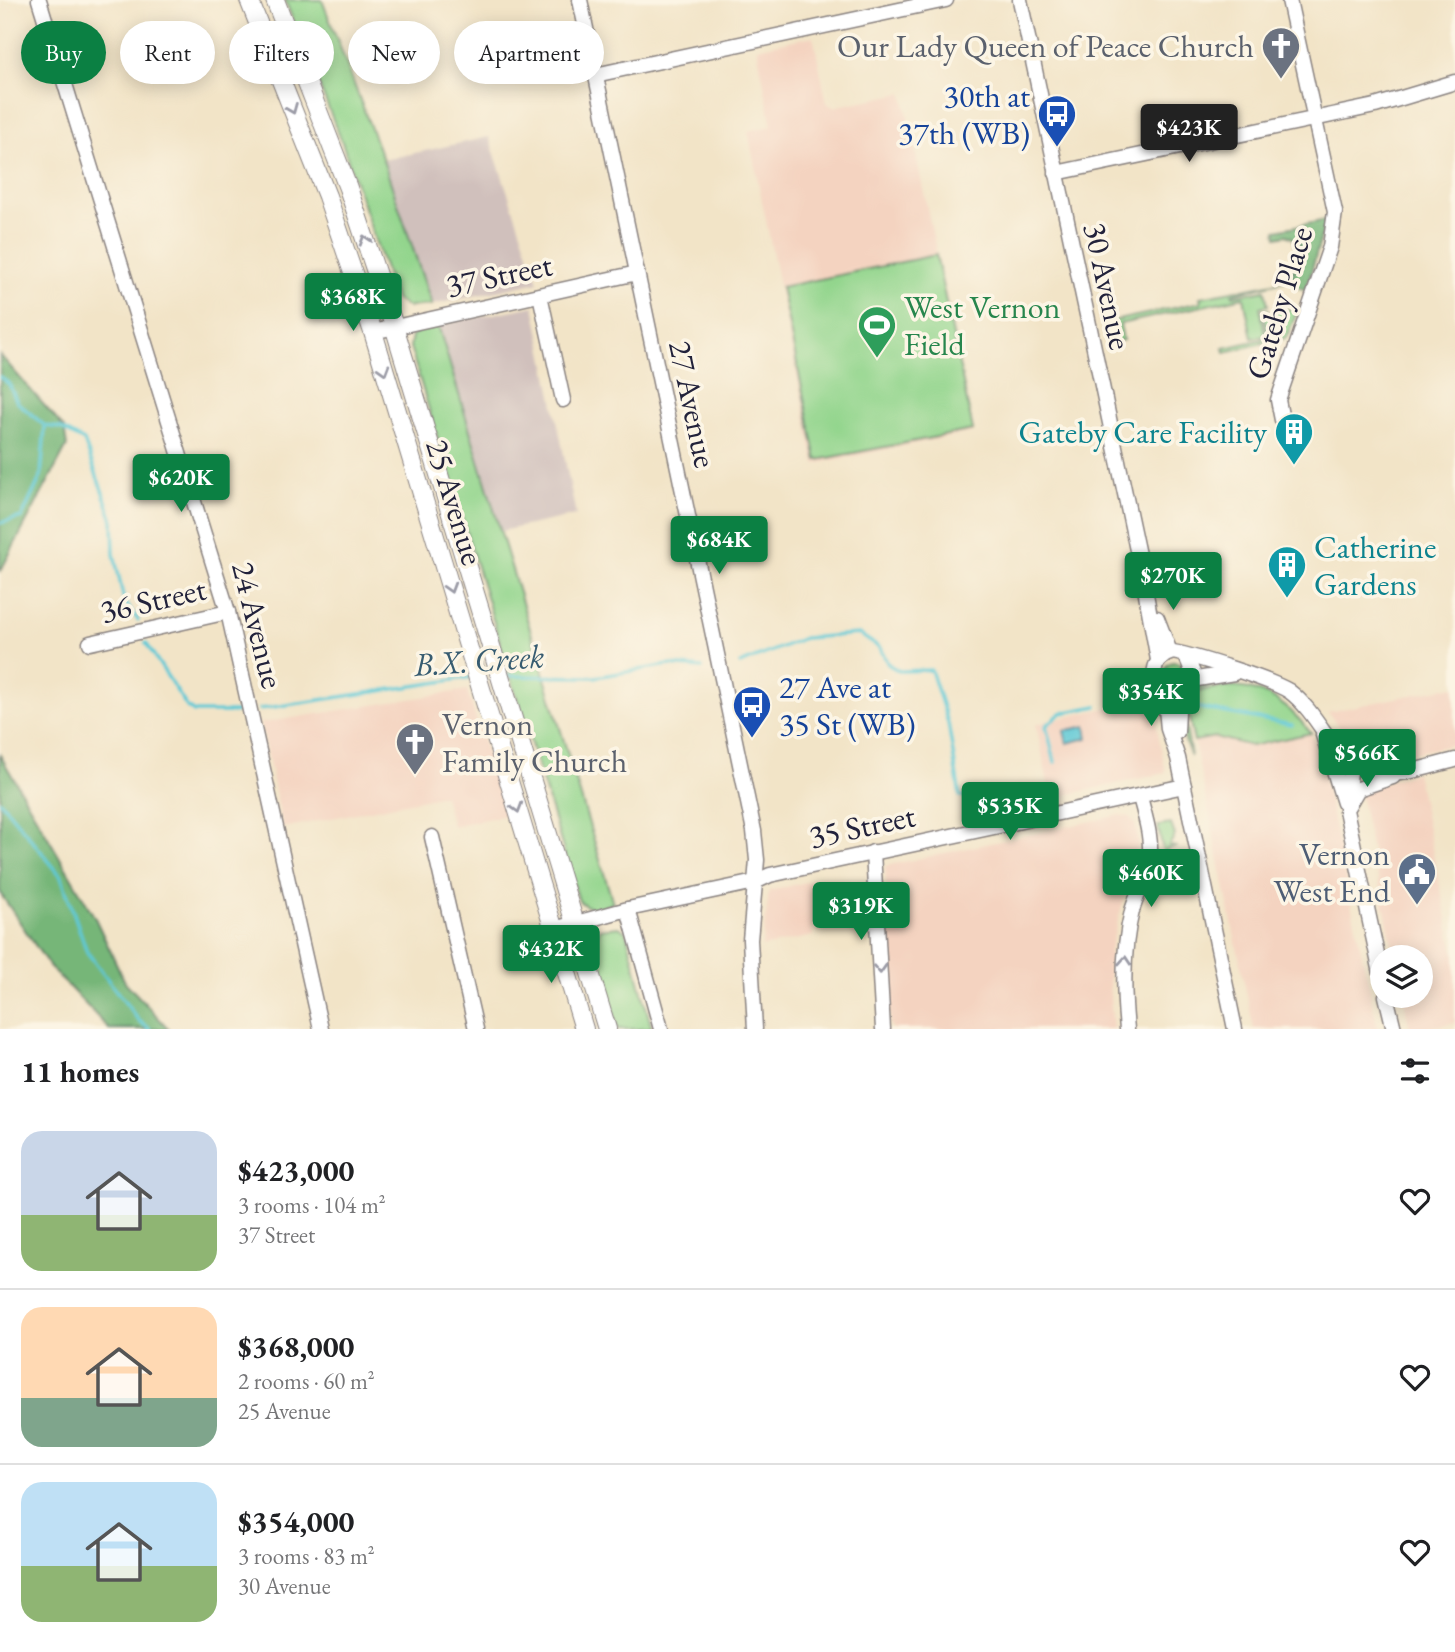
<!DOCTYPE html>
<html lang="en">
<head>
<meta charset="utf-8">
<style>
  body { margin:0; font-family:"EB Garamond",serif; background:#f2f2f2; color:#202124; height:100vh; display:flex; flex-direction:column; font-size:26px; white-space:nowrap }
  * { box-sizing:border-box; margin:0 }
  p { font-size:23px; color:#757577 }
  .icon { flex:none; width:38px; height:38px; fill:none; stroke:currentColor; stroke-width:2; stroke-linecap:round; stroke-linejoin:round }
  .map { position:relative; height:1029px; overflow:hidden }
  .panel { display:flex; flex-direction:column; background:#fff; flex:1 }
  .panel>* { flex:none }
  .banner { position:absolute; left:21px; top:21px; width:700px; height:63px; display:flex; gap:14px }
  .tools { position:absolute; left:1370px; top:945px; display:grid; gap:14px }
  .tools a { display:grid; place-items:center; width:63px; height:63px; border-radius:50%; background:#fff; box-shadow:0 4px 18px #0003; font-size:35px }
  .price { position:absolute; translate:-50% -60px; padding:0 16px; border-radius:7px; background:#0b8043; color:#fff; font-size:23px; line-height:46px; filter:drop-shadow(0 2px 4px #0008) }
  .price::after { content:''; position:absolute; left:50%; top:42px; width:21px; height:16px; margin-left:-10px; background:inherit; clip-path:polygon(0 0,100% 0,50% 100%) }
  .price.current { background:#222; color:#fff }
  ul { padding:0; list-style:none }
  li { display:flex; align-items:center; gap:21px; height:175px; padding:0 21px }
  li+li { border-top:2px solid #e0e0e0 }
  li span { display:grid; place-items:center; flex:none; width:196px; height:140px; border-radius:21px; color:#555 }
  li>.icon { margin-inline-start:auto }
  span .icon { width:84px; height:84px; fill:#fffc; stroke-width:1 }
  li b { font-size:30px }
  h2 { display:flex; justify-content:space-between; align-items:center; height:84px; padding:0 21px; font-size:30px }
  .chip { padding:0 24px; border-radius:32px; background:#fff; box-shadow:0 4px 18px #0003; font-size:24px; line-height:63px }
  .chip.current { background:#0b8043; color:#fff }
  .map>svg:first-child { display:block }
</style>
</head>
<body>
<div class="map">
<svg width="1455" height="1029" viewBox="0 0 1455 1029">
  <rect width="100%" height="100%" fill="#fcf5e5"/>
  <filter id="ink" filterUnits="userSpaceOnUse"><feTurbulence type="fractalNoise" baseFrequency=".0143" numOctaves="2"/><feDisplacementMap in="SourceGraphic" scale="14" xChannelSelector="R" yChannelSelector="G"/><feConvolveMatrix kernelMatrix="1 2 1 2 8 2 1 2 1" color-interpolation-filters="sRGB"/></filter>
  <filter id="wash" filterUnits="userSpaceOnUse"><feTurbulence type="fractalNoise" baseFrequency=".00686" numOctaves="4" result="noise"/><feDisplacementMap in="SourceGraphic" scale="28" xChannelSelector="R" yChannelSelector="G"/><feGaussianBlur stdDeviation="1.57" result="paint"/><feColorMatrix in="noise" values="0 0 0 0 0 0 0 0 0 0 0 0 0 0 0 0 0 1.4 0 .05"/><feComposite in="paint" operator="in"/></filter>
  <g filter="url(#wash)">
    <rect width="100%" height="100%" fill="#f2e4c7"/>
    <g fill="#f4d3c0">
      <path d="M813 36 827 103 833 107 903 93 974 432 815 464 748 131 772 126 757 48Z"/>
      <path d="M1455 686V744L1387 759 1353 748 1328 712Z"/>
      <path d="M467 690 506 815 452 826 444 795 283 828 261 723Z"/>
      <path d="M1151 698 1166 773 1051 798 1036 724Z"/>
      <path d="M1311 733 1318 750 1378 1029H1254L1194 741 1215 737 1251 746Z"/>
      <path d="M1416 772 1455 957V1022L1423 1029H1410L1403 996H1421V957H1395L1359 791Z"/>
      <path d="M1120 815 1130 817 1135 824 1139 844 1110 949 1109 984 1113 1029H893L890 1025 885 927H889L885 866Z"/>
      <path d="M811 881 813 936 762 947 769 891Z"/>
    </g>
    <g fill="#d0c0bc">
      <path d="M489 137 538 282 432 305 383 160Z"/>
      <path d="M534 306 576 515 501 531 438 325Z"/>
    </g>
    <g fill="#93d58d" stroke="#5a7c64" stroke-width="2">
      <path d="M285 0H322L383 160 432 305 408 307 395 299 342 142Z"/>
      <path d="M1294 241 1299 242 1301 254 1291 279 1232 294 1233 296 1265 290 1268 305 1260 307 1265 336 1252 338 1244 297 1120 324 1123 340 1108 343 1104 323 1201 302 1200 297 1285 281 1291 276 1296 249Z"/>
      <path d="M936 255 973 430 817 460 781 287Z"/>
      <path d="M1299 308 1286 338 1225 352 1224 348 1268 338 1263 310 1268 309 1270 313Z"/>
      <path d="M438 325 613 903 593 910 579 901 410 347 412 336 423 328Z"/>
      <circle cx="1174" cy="671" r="9"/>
      <path d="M1211 681 1212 685 1197 690 1182 704 1191 756C1178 728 1171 690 1211 681Z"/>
      <path d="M1235 687C1269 689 1291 708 1311 733L1251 746 1215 737 1194 741C1184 697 1186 688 1235 687Z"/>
      <path d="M1171 824 1175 835 1169 846 1177 847 1167 849 1164 856 1158 826Z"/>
      <path d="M619 927 626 932 652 1029H618L593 942 600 929Z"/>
    </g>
    <g fill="#76b678" stroke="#4c6c5a" stroke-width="2">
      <path d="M1326 220 1306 290 1294 286 1291 279 1301 254 1300 242 1287 235 1277 237 1276 230Z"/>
      <path d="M0 355 64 428 67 446 0 572Z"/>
      <path d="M0 755 95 918 125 982 169 1029H109L50 967 0 893Z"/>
    </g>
    <path fill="#5ec9d6" stroke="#407688" stroke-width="2" d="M1086 726 1088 738 1067 743 1064 731Z"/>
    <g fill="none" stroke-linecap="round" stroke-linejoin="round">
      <g stroke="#5ec9d6" stroke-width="3.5">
        <path d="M0 377 9 384 17 402 45 426"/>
        <path d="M45 426 60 428 84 441 113 520 114 554 124 601 138 620"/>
        <path d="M0 523 22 517 41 476 45 426"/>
        <path d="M146 643 187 707 194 712H237"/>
        <path d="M740 664 804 638 859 634 880 648 888 664 899 671 931 670 948 723 960 796C982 802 1000 796 1021 788"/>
        <path d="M506 676 595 677 669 665 702 668"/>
        <path d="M1189 706 1292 725"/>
        <path d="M260 709 473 677"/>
        <path d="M1055 762 1046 726 1061 713 1097 706"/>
        <path d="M0 801 61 876 87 952 139 1021 150 1029"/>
      </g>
    </g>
  </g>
  <g filter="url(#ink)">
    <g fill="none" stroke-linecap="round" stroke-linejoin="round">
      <g stroke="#8a8381" stroke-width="17">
        <g id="minor">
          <path d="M39 0 228 612 321 1029"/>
          <path d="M580 0 754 831 757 860 750 940 755 1029"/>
          <path d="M1020 0 1144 583 1158 660"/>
          <path d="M595 75 946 0"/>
          <path d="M1056 173 1375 106 1455 82"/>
          <path d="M540 295 563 400"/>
          <path d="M373 332 637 273"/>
          <path d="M1282 420 1278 400 1330 247 1335 212 1289 0"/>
          <path d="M1157 618 1170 652"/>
          <path d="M90 643 228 612"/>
          <path d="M1186 656 1193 673 1187 685 1170 691C1147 682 1151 658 1173 652 1195 656 1272 680 1289 691 1305 703 1316 720 1327 736 1367 791 1399 774 1455 760"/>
          <path d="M1191 680 1234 673"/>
          <path d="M1164 688 1168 729 1178 758 1235 1029"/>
          <path d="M1177 732 1179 690"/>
          <path d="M1323 735 1344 803"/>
          <path d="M1351 762 1346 810 1382 978"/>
          <path d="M1348 806 1358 789 1393 777"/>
          <path d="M432 837 476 1029"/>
          <path d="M873 852 883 1029"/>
          <path d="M628 909 661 1029"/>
          <path d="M554 929 628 909 755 882 770 875 1184 786"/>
          <path d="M1386 996 1394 1029"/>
          <path d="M1127 1029C1123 990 1122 950 1132 911 1137 894 1146 878 1149 860 1153 840 1145 817 1140 797"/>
        </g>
      </g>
      <g stroke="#8a8381" stroke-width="20">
        <g id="major">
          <path d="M249 0 327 196 373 332 584 1029"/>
          <path d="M275 0 348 188 394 326 607 1029"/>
        </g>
      </g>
      <use href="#minor" stroke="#fff" stroke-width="14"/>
      <use href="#major" stroke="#fff" stroke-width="18"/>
    </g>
    <defs><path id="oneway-chevron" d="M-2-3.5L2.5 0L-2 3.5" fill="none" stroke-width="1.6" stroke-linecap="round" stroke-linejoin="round" transform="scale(1.75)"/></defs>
    <g stroke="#9c9ca7">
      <use href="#oneway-chevron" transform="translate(292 109) rotate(68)"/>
      <use href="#oneway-chevron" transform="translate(365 240) rotate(-108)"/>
      <use href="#oneway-chevron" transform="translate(384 370) rotate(73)"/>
      <use href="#oneway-chevron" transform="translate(450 588) rotate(73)"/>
      <use href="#oneway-chevron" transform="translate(517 808) rotate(73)"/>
      <use href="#oneway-chevron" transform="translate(1125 961) rotate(-86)"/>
      <use href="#oneway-chevron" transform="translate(880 969) rotate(87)"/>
    </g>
  </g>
  <defs>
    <g id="church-pin" transform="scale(2.0125)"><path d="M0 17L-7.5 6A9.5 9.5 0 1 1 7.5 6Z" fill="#6b7280" stroke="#fcf5e5"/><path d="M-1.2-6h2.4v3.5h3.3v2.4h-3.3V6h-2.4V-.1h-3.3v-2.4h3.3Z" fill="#fff"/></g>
    <g id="bus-pin" transform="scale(2.0125)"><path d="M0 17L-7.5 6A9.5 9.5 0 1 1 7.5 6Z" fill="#1a4fb4" stroke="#fcf5e5"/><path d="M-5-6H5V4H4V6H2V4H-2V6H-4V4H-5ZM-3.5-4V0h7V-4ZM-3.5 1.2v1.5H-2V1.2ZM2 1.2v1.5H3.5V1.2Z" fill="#fff"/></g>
    <g id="stadium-pin" transform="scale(2.0125)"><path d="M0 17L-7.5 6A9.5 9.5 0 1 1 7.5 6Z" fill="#2e9e5b" stroke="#fcf5e5"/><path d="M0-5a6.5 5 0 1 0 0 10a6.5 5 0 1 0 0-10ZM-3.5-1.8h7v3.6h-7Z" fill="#fff"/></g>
    <g id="building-pin" transform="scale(2.0125)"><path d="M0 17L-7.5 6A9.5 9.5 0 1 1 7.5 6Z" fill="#0f9aa8" stroke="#fcf5e5"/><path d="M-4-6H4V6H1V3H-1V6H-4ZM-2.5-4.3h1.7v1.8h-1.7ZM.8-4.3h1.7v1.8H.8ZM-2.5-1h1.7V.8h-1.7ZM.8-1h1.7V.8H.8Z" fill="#fff"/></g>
    <g id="civic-pin" transform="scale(2.0125)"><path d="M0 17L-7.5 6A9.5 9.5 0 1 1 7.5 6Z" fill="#5c6f8a" stroke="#fcf5e5"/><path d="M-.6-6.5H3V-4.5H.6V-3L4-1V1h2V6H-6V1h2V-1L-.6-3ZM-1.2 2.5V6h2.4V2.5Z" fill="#fff"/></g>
  </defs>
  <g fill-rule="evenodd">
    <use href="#church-pin" x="1281" y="46"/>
    <use href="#bus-pin" x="1057" y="114"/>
    <use href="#stadium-pin" x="877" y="325"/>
    <use href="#building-pin" x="1294" y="432"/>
    <use href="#building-pin" x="1287" y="565"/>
    <use href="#bus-pin" x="752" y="705"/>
    <use href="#church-pin" x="415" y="742"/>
    <use href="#civic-pin" x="1417" y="872"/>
  </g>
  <g text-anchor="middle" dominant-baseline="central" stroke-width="7" stroke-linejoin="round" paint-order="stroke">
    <g font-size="32" fill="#5b616d" stroke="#fcf5e5" text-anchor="end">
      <text x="1254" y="46">Our Lady Queen of Peace Church</text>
      <text x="442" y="724" text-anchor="start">Vernon<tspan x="442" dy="37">Family Church</tspan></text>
    </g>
    <g font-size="32" fill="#164399" stroke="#fcf5e5" text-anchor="end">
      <text x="1030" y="96">30th at<tspan x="1030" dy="37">37th (WB)</tspan></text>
      <text x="779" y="687" text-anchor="start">27 Ave at<tspan x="779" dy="37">35 St (WB)</tspan></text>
    </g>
    <g font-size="32" fill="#22223b" stroke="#fcf5e5">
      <text transform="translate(499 275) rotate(-12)">37 Street</text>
      <text transform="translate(1108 286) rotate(78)">30 Avenue</text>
      <text transform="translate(1279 303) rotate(-73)">Gateby Place</text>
      <text transform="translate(693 404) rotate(78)">27 Avenue</text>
      <text transform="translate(455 502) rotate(73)">25 Avenue</text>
      <text transform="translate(153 600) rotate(-13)">36 Street</text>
      <text transform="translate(258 625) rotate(76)">24 Avenue</text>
      <text transform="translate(862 826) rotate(-12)">35 Street</text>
    </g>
    <g font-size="32" fill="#27864d" stroke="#fcf5e5" text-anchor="start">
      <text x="904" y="307">West Vernon<tspan x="904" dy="37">Field</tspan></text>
    </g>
    <g font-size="32" fill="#0d838f" stroke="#fcf5e5" text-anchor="end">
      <text x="1267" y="432">Gateby Care Facility</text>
      <text x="1314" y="547" text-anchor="start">Catherine<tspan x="1314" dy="37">Gardens</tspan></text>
    </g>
    <g font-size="32" fill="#4e5e75" stroke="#fcf5e5" text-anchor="end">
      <text x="1390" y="854">Vernon<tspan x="1390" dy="37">West End</tspan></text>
    </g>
    <g font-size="33" font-style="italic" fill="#375c71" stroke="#fcf5e5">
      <text transform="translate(479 660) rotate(-4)">B.X. Creek</text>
    </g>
  </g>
</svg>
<div class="tools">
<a><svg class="icon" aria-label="layers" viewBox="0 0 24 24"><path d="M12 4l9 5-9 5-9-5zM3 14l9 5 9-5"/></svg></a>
</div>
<b class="price current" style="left:1189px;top:164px">$423K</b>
<b class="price" style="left:353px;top:333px">$368K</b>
<b class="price" style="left:181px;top:514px">$620K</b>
<b class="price" style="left:719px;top:576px">$684K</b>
<b class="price" style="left:1173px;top:612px">$270K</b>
<b class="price" style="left:1151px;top:728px">$354K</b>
<b class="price" style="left:1367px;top:789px">$566K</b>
<b class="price" style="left:1010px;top:842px">$535K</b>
<b class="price" style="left:1151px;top:909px">$460K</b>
<b class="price" style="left:861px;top:942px">$319K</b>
<b class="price" style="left:551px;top:985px">$432K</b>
<div class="banner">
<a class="chip current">Buy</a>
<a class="chip">Rent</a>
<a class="chip">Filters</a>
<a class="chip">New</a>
<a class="chip">Apartment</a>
</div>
</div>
<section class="panel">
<h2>11 homes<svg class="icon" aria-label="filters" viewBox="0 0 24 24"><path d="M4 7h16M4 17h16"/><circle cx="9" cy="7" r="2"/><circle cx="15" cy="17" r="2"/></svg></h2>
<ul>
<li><span style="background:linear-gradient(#c9d6e8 60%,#8fb573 0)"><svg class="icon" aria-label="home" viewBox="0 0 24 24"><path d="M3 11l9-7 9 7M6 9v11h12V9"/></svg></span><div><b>$423,000</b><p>3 rooms · 104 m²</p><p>37 Street</p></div><svg class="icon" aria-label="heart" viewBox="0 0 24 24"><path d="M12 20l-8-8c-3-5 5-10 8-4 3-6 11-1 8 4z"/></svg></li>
<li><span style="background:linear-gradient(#ffd9b3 65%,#7fa58c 0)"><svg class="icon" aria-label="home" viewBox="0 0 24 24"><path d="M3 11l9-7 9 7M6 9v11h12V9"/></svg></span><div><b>$368,000</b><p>2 rooms · 60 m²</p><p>25 Avenue</p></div><svg class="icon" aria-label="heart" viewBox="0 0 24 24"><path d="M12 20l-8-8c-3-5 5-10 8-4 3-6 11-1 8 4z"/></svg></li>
<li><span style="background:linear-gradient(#bfe0f5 60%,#8fb573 0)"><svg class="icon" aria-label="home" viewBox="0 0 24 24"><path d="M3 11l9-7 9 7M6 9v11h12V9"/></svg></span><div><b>$354,000</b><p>3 rooms · 83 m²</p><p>30 Avenue</p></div><svg class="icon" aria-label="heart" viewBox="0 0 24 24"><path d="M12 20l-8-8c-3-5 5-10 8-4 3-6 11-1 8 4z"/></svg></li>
</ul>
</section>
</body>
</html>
